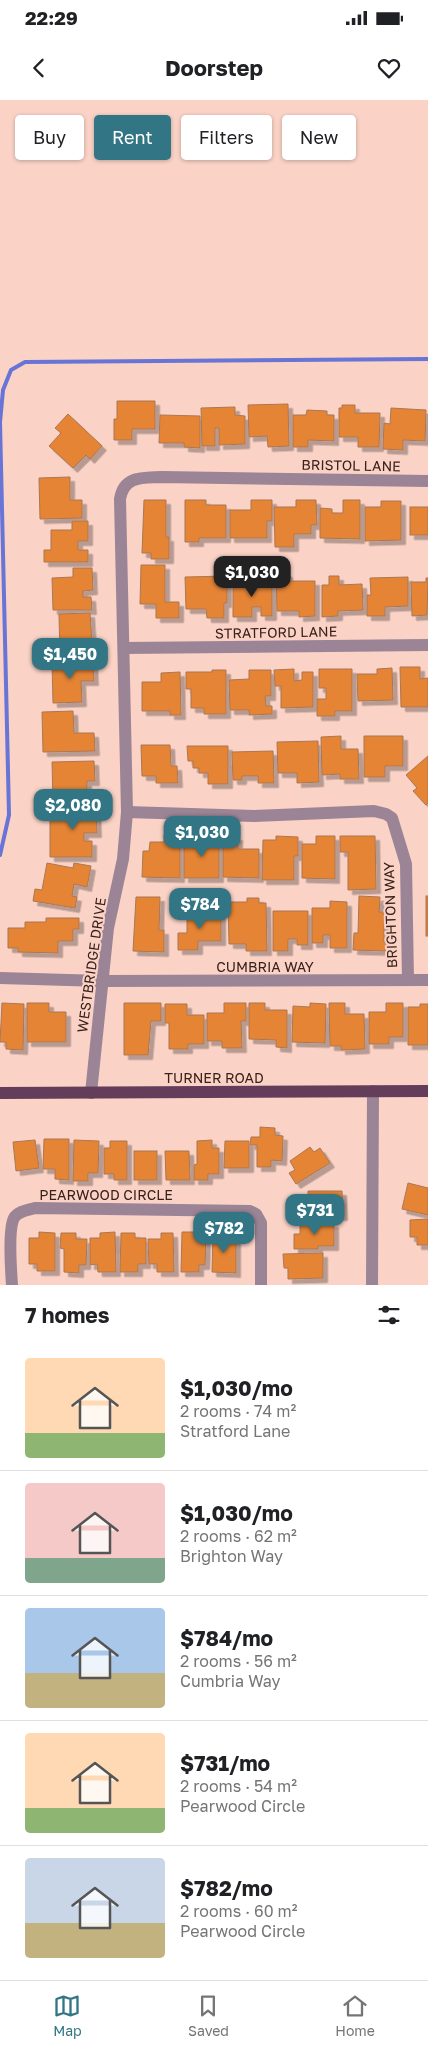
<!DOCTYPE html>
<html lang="en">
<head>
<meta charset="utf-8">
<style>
  body { margin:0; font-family:"Golos Text",sans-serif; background:#f2f2f2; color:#202124; height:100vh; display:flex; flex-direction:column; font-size:19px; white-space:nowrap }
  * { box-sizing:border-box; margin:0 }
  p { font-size:16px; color:#757577 }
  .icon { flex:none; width:28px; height:28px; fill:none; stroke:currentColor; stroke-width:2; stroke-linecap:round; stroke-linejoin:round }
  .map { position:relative; height:1185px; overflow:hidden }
  .panel { display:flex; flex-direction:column; background:#fff; flex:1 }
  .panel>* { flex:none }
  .hud { position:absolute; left:15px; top:15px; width:399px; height:45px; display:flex; gap:10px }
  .price { position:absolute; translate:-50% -42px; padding:0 11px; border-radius:10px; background:#327686; color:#fff; font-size:16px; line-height:32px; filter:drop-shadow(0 1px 2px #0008) }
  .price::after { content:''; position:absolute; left:50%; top:30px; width:15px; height:11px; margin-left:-8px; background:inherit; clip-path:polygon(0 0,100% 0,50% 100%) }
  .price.selected { background:#222; color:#fff }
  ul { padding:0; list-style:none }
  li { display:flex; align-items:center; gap:15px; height:125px; padding:0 25px }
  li+li { border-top:1px solid #e0e0e0 }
  li span { display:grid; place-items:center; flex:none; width:140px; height:100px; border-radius:5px; color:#555 }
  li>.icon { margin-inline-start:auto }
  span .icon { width:60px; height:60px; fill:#fffc; stroke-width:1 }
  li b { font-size:21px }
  h2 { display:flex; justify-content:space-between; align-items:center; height:60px; padding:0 25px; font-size:21px }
  .tag { padding:0 18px; border-radius:5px; background:#fff; box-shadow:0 1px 4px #0004; font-size:18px; line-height:45px }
  .tag.selected { background:#327686; color:#fff }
  .status { display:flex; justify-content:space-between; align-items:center; height:35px; padding:0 25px; background:#fff; direction:ltr }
  .status svg { height:14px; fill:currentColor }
  header { display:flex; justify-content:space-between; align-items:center; height:65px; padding:0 25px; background:#fff; font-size:22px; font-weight:700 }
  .dock { display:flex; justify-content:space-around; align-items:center; height:70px; border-top:1px solid #e0e0e0; background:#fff; font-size:14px; color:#757577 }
  .dock a { display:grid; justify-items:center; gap:2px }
  .dock .selected { color:#327686 }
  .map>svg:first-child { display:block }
</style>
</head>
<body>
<div class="status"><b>22:29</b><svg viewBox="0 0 49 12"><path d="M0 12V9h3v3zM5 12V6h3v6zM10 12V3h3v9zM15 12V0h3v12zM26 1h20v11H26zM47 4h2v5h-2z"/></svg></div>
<header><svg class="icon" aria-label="back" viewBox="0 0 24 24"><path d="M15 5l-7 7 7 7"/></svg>Doorstep<svg class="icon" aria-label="heart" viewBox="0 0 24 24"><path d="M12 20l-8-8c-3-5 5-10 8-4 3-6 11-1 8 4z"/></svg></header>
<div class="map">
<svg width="428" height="1185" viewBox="0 0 428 1185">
  <defs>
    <filter id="shadow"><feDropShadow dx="4.5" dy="4.5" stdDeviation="0" flood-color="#0004"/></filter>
  </defs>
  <rect width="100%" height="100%" fill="#fad2c6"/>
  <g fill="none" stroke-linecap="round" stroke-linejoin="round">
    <path stroke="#6874d6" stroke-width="4" d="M0 755 9 715 0 322 3 290 11 270 25 262 428 259"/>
  </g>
  <g fill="#e58435" stroke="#aa7753" filter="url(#shadow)">
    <path d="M117 301H155V329H132V340H114V319H117Z"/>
    <path d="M288 304 289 346 268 347 267 336 249 337 248 305Z"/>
    <path d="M342 305H355V313H380L379 347H358V337H339V308H342Z"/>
    <path d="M235 307V315L245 316V344L219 345V328H215V346H202L201 308Z"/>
    <path d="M391 308 426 310 425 341 403 340V350L383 349 384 323 390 324Z"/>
    <path d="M307 310 327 311V315H334V341L308 340V347H293V315H306Z"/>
    <path d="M68 314 102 346 90 359 86 355 73 368 49 346 61 333 55 328Z"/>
    <path d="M160 315 200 316V348L184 347V343H159Z"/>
    <path d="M70 377V400H82V418L40 419 39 378Z"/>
    <path d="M144 400H166V437H169V459H151V453H142Z"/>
    <path d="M185 400H206V405H226V438H199V442H185Z"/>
    <path d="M251 400H272V421H267V438H230V410H251Z"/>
    <path d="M296 400H316L317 425H311V434H294V447H275L274 407H296Z"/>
    <path d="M343 400H360V439L320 438V408L332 409V413H343Z"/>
    <path d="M381 401H401V440L365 441V407H381Z"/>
    <rect x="410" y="407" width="18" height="28"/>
    <path d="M72 421H88V441H78V450H88V462H44V450H51V430H72Z"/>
    <path d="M141 465H165V502H179V518H156V504H140Z"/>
    <path d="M73 468H92L93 490 83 491V497H91L92 510H53L52 478 73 477Z"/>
    <path d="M276 473H288V481H315V516L299 517V511H277Z"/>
    <path d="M227 476V503H224V518H207L206 509H186L185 477Z"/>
    <path d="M329 476H339V485L362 484 363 510 338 511V516L322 517V485H329Z"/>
    <path d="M408 477V506L385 507V516H367V495H371L370 478Z"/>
    <path d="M426 478H428L427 515 412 516 411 482H426Z"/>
    <path d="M233 481H272V516H261V507H252V517H233Z"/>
    <path d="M90 513 93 558H60L59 514Z"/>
    <path d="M93 561 94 581H81L82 602 53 603 52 562Z"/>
    <path d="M400 567H420V579L428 578V607H401Z"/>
    <path d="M392 568 393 600 358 601 357 574H377V569Z"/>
    <path d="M294 569V581L302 580V572H313V607L281 608V586H275L274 570Z"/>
    <path d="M319 569H352V611H335V616H317V599H326V588H319Z"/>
    <path d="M212 570H226V614H204V608H191V589H186V572H212Z"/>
    <path d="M249 570H271V596H265L266 606H272V614L249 615V610H230L229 580 249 579Z"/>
    <path d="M180 572 181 615H170V611H142V582H161V573Z"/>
    <path d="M73 611 74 633H94L95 651 43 652 42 612Z"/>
    <path d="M341 636V649H358L359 679H340V674L322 675 321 637Z"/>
    <path d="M364 636H403V666H385V677H364Z"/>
    <path d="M318 641 319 682 297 683V673H278L277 642Z"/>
    <path d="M141 645H170L171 666H177L178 683H156V676H142Z"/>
    <path d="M187 646H228V684H208V673H199V668H193V661H188Z"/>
    <path d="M273 651 274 683H258V676H242V680H233L232 652Z"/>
    <path d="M428 656V703L426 705 413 691 417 688 406 675Z"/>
    <path d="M94 661 95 681H87V701H53L52 662Z"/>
    <path d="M64 704H96L97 733H84V741H92V757H50V714H64Z"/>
    <path d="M164 735 180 736V778L142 777 143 751H149L150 742H164Z"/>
    <path d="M197 736H219V778H184V744H197Z"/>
    <path d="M223 736H238V749H259V778L223 777Z"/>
    <path d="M276 736 298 737V756H294V780H262L263 740H276Z"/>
    <path d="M316 736H335V779L302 778V744H316Z"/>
    <path d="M340 736H375L376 789 348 790V752H340Z"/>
    <path d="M47 763 73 768 74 763 91 766 87 787 74 784 72 796 77 797 75 808 33 801 35 789 42 790Z"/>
    <path d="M359 796 380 797 379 812H384V842H386V851L353 850 354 833H358Z"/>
    <rect x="426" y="796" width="2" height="40"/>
    <path d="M136 797H160L159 830H164V852L133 851Z"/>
    <path d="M247 798H259V803H266L267 851H246V844H229L228 802H247Z"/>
    <path d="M330 801 347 802V848H330V835H323V843H312V808H330Z"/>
    <path d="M273 811H308V845H297V839H288V851H273Z"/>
    <path d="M187 813H221V841H198V850H178V833H187Z"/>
    <path d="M46 818H79V829H73V841H58V853L18 852V848H8V828H25V822H46Z"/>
    <path d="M2 903 24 904 23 950 6 949V942H0Z"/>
    <path d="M27 903H49V912H66V942H27Z"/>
    <path d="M124 903H161V921H151L148 955H124Z"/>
    <path d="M224 903H246V921H241L242 948H222V941H207V913H224Z"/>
    <path d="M249 903H265V910H287V948L276 947V940L249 939Z"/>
    <path d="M310 903 326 904 325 943 292 942 293 906 310 907Z"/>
    <path d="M329 903H345V914H364L365 949 341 950V946H330Z"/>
    <path d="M386 903H403V937H389V944H369V912H386Z"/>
    <path d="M165 904H187V915H204V944H188V949H169V923H165Z"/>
    <path d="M420 904H428V945H408V907H420Z"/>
    <path d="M260 1027 275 1028V1035L283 1036 282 1061 271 1060V1067H257V1045H250L251 1037H260Z"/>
    <path d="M44 1039H69V1080L55 1079V1069H43Z"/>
    <path d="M35 1040 39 1068 16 1071 13 1042Z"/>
    <path d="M74 1040 99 1041 98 1073H88V1081H73Z"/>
    <path d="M212 1040V1048H219V1074H208V1080H194V1065L197 1064V1041Z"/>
    <path d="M110 1041H127V1080H114V1074H104V1048H110Z"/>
    <path d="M225 1041H249V1068H224Z"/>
    <path d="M310 1047 314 1052 320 1048 330 1063 296 1084 289 1073 295 1070 290 1061Z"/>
    <rect x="134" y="1051" width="23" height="29"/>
    <path d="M165 1051H189L190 1080H166Z"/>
    <path d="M408 1083 428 1088V1115L402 1109Z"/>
    <path d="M308 1091H342L343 1116H303L302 1102 308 1101Z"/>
    <path d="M428 1119V1145H417V1137H410V1120Z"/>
    <path d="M334 1123V1146H318V1149H294V1134H300V1124Z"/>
    <path d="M39 1132 55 1133V1171H37V1164H29V1138H39Z"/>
    <path d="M115 1132 116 1172H98L97 1164 90 1165V1138H100V1133Z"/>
    <path d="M182 1132H196V1139H206L205 1165H199V1172H181Z"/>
    <path d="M213 1132H226V1138L236 1139V1173L212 1172Z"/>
    <path d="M61 1133H76V1139H87L86 1165H79V1173L64 1172V1149L60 1148Z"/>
    <path d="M121 1133H135V1138H146V1164H138V1172H120Z"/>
    <path d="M161 1133H173L174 1172H157V1164H149L148 1139H161Z"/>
    <path d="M323 1153V1178L288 1179V1168H284L283 1154Z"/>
  </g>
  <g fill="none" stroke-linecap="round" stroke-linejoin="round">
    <g stroke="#9b8495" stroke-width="12">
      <path d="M124 548 428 545"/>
      <path d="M127 712 254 716 374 711 386 714 392 718 406 764 408 880"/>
      <path d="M0 878 102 881 428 880"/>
      <path d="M91 993 108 828 123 759 127 712 120 399C124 375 143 378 162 377L428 381"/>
      <path d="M12 1185C11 1171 8 1129 14 1118 18 1111 28 1110 35 1108L250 1111 256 1114 261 1123V1185"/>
      <path d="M372 1185 373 991"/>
    </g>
    <path stroke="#633d5a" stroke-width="12" d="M0 993 428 991"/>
  </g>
  <g text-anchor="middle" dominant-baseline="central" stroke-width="4" stroke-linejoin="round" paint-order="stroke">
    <g font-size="14" fill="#392019" stroke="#fad2c6">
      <text transform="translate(351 365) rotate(1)">BRISTOL LANE</text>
      <text transform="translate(276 532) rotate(-1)">STRATFORD LANE</text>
      <text transform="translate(390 815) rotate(-92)">BRIGHTON WAY</text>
      <text transform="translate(91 865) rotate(-82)">WESTBRIDGE DRIVE</text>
      <text x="265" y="866">CUMBRIA WAY</text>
      <text x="214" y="977">TURNER ROAD</text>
      <text x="106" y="1094">PEARWOOD CIRCLE</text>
    </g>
  </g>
</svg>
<b class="price selected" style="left:252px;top:498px">$1,030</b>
<b class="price" style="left:70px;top:580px">$1,450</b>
<b class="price" style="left:73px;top:731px">$2,080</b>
<b class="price" style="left:202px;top:758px">$1,030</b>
<b class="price" style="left:200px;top:830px">$784</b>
<b class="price" style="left:315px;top:1136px">$731</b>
<b class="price" style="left:224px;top:1154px">$782</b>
<div class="hud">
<a class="tag">Buy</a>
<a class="tag selected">Rent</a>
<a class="tag">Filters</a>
<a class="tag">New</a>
</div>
</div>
<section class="panel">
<h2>7 homes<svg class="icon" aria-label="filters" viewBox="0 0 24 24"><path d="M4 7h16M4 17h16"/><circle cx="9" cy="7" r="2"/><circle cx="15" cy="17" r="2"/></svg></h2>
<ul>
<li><span style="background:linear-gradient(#ffd9b3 75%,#8fb573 0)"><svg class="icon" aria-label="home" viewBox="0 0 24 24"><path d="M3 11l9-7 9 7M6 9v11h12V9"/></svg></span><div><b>$1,030/mo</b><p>2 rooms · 74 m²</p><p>Stratford Lane</p></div></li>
<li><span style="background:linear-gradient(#f6c9c9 75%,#7fa58c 0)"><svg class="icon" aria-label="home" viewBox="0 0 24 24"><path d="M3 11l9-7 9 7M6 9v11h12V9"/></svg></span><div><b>$1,030/mo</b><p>2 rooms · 62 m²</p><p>Brighton Way</p></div></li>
<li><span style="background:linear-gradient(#a9c7e8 65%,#c2b280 0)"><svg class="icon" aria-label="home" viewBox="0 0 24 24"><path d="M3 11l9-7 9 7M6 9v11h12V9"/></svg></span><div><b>$784/mo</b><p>2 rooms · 56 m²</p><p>Cumbria Way</p></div></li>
<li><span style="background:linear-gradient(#ffd9b3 75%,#8fb573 0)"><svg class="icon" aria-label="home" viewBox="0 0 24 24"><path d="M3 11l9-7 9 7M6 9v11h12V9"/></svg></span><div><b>$731/mo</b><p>2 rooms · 54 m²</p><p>Pearwood Circle</p></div></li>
<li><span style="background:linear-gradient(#c9d6e8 65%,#c2b280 0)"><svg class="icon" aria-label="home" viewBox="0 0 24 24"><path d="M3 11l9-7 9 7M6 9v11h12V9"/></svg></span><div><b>$782/mo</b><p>2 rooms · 60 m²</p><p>Pearwood Circle</p></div></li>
</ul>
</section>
<nav class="dock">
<a class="selected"><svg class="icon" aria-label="map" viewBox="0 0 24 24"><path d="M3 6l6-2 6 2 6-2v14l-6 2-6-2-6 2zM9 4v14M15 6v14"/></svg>Map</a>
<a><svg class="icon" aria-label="saved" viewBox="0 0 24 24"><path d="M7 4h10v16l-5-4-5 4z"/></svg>Saved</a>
<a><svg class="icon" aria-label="home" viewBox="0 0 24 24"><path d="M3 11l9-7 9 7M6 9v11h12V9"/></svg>Home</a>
</nav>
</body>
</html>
